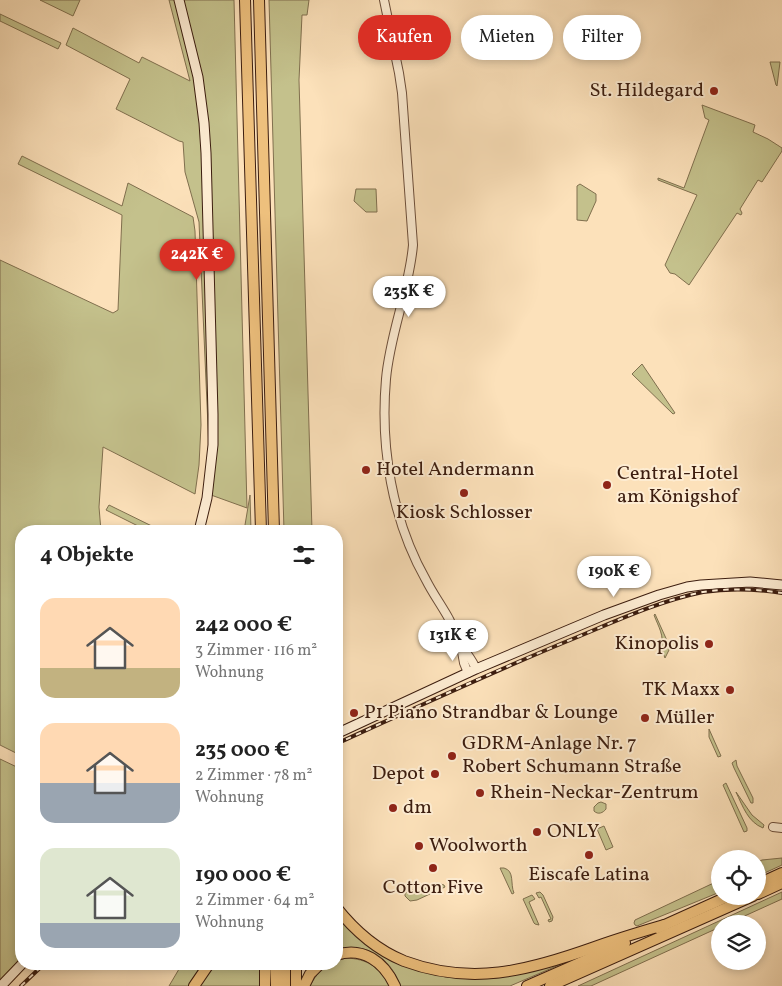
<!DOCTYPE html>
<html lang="de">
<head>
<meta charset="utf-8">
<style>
  body { margin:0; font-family:Vollkorn,serif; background:#f2f2f2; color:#222; height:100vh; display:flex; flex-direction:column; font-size:19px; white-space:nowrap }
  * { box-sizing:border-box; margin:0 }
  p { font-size:16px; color:#767676 }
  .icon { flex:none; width:28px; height:28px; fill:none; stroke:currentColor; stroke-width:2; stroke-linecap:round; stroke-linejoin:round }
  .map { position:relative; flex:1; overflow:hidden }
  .side { position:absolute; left:15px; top:525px; width:328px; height:445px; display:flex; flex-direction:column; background:#fff; border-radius:20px; box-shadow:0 2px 8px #0003 }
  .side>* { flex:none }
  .guide { position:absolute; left:358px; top:15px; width:349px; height:45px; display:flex; gap:10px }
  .controls { position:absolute; left:711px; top:850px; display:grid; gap:10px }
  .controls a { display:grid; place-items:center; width:55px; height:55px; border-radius:50%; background:#fff; box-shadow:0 2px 8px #0003; font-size:25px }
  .price { position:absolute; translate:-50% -42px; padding:0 11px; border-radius:18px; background:#fff; color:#222; font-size:16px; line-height:32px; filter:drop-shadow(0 1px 2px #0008) }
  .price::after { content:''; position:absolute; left:50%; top:30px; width:15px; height:11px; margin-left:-8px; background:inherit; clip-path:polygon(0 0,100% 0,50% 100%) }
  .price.on { background:#d93025; color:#fff }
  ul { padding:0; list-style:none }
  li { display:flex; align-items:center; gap:15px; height:125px; padding:0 25px }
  li span { display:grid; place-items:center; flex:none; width:140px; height:100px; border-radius:15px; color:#555 }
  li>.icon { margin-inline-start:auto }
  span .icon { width:60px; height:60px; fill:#fffc; stroke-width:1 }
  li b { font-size:21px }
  h2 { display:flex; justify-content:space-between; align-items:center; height:60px; padding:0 25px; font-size:21px }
  .chip { padding:0 18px; border-radius:22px; background:#fff; box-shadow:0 2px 8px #0003; font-size:18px; line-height:45px }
  .chip.on { background:#d93025; color:#fff }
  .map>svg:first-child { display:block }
</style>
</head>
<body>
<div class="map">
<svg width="782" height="986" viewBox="0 0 782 986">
  <rect width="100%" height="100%" fill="#fce1ba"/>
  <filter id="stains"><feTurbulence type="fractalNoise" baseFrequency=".004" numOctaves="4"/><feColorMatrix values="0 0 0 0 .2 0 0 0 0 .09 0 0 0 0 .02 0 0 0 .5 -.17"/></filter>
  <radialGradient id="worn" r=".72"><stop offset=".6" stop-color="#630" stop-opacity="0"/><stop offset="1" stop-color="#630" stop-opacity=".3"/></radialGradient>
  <g fill="#c4c18c" stroke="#806f4e">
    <path d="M40 0H80L73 16Z"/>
    <path d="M169 0H234L247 508 211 495 199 222 185 172 183 142 179 141 116 109 130 79 66 45 73 28 139 63 142 57 190 81Z"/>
    <path d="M269 0H309L307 15H302L299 80 312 531H284Z"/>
    <path d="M0 14 61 43 58 49 0 21Z"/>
    <path d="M770 62H780L777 86 776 85Z"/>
    <path d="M702 105 755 125 753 132 768 139 782 148V151L762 182 758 180 740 209 742 213 741 215 737 213 689 285 675 274 670 273 665 265 697 195 658 180V178L684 188 709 120 705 118Z"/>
    <path d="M22 156 122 206 128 183 193 217 195 231 201 425 199 465 195 494 103 447 99 507 101 531H21V749L16 753 0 745V260L113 313 118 310 122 215 18 164Z"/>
    <path d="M580 184 596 194V201L587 221 577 220V186Z"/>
    <path d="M356 189H376L377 212H366L354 201Z"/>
    <path d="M642 364 675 413 673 414 632 374Z"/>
    <path d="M250 495 251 531H244Z"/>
    <path d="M109 505 162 531H148L106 510Z"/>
    <path d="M655 614 669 645V650L665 658 661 648C665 636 658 626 654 615Z"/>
    <path d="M709 729 721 756 718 757 709 737Z"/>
    <path d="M0 759 21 769V958L0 981Z"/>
    <path d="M736 760 737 766 753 798V803H751L734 768 732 763Z"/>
    <path d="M726 783 747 828V831L744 832 723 785Z"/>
    <path d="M736 792 752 815 764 825 763 828C748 822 743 807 736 792Z"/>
    <path d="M601 802 606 804V809C603 813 598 815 594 811V807L598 803Z"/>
    <path d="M604 826 613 847 606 850 597 829Z"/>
    <path d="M782 858V865L758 876V862L762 860Z"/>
    <path d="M504 868C515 871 510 884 514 893L512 894 500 868Z"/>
    <path d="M720 880V892L637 926 635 925 634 923 635 920Z"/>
    <path d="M437 883 444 885 445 887 417 900 410 901 405 896V893L413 890H415L417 892Z"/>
    <path d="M540 892 543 895 553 917 552 921 549 922 548 920 551 919 541 897 539 898 536 893Z"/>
    <path d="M782 892V899L727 924H720V927L591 986H578Z"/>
    <path d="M532 895 535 899 529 902 539 925 535 924 534 923 523 899Z"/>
    <path d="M336 911 354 931 445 977 472 979 496 978 518 974 580 956 510 986H400C394 966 378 950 357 948 350 948 343 949 336 950Z"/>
    <path d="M346 958C368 959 379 967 390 986H310C316 975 323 964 336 964V961Z"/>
    <path d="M182 964H260L261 986H169Z"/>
  </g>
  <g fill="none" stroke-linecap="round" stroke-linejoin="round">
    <g stroke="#6c4e3a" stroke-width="10">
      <g id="tertiary">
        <path d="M384 0 399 73 402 93 413 245C409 291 390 333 386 379 380 447 392 520 426 580 433 594 442 606 449 619 453 627 456 636 460 643 465 652 472 659 476 669"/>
        <path d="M461 646 464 663 468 673"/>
        <path d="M773 827 782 828"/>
      </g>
    </g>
    <g stroke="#3c1d0f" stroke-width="11">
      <g id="secondary">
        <path d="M179 0 198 77 204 123 206 153 213 414V445L207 498 199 531"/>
        <path d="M336 734 476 669 604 615 659 595 687 587 701 585 750 582 782 585"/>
        <path d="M1 986 22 964"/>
      </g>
    </g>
    <g stroke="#3c1d0f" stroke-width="12">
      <g id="motorway">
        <path d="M245 0 261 531"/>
        <path d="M259 0 274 531"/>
        <path d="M758 884 782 873"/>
        <path d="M758 894 782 883"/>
        <path d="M336 907C354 930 377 950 404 961 471 986 527 971 592 948 616 939 640 932 664 925"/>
        <path d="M658 928 729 896"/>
        <path d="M336 955C363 946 384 962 395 986"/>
        <path d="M265 964V986"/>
        <path d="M275 964 276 986"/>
        <path d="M285 964V986"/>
        <path d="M296 964V986"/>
        <path d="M194 986 209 964"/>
        <path d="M304 986 310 974 320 964"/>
        <path d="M527 986 625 943"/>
        <path d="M550 986 753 896"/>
      </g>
    </g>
    <use href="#tertiary" stroke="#fdecd2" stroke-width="8"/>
    <use href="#secondary" stroke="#fdecd2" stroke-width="9"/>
    <use href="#motorway" stroke="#eec07d" stroke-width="10"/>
    <g stroke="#3c1d0f" stroke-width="4">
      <g id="rail">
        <path d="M336 744C415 708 494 671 575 638 616 621 659 601 703 592 729 588 756 589 782 593"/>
        <path d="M21 986 44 964"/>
      </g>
    </g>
    <use href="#rail" stroke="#fdecd2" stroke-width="2" stroke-dasharray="5.5" stroke-linecap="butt"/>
  </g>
  <g fill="#8f2418" stroke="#fdecd2" stroke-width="2">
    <circle cx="714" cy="91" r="5"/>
    <circle cx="366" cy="470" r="5"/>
    <circle cx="607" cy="485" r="5"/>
    <circle cx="464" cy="493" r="5"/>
    <circle cx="709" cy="644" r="5"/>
    <circle cx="730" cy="690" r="5"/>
    <circle cx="354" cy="713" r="5"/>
    <circle cx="645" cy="718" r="5"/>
    <circle cx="452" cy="756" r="5"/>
    <circle cx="435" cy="774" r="5"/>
    <circle cx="480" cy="793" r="5"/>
    <circle cx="393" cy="808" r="5"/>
    <circle cx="537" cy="832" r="5"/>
    <circle cx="419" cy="846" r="5"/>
    <circle cx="589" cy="855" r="5"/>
    <circle cx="433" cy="868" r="5"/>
  </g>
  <g text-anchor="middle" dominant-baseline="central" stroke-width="4" stroke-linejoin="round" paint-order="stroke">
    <g font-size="20" fill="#3c1d0f" stroke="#fdecd2" text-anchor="start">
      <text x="704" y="91" text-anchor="end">St. Hildegard</text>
      <text x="376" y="470">Hotel Andermann</text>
      <text x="617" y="474">Central-Hotel<tspan x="617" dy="23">am Königshof</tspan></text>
      <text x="464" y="513" text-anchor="middle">Kiosk Schlosser</text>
      <text x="699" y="644" text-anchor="end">Kinopolis</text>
      <text x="720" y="690" text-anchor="end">TK Maxx</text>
      <text x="364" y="713">P1 Piano Strandbar &amp; Lounge</text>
      <text x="655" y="718">Müller</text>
      <text x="462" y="744">GDRM-Anlage Nr. 7<tspan x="462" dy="23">Robert Schumann Straße</tspan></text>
      <text x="425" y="774" text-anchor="end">Depot</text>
      <text x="490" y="793">Rhein-Neckar-Zentrum</text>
      <text x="403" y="808">dm</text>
      <text x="547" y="832">ONLY</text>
      <text x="429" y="846">Woolworth</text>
      <text x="589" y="875" text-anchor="middle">Eiscafe Latina</text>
      <text x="433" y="888" text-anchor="middle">Cotton Five</text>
    </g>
  </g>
  <rect width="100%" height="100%" filter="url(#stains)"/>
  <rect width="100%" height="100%" fill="url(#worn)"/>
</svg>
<div class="controls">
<a><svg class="icon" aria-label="locate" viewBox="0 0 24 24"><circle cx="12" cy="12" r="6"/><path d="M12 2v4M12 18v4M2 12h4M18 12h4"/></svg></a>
<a><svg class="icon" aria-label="layers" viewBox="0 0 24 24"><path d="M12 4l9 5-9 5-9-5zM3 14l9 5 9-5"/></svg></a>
</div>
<b class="price on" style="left:197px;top:281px">242K €</b>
<b class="price" style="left:409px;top:318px">235K €</b>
<b class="price" style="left:614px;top:598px">190K €</b>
<b class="price" style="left:453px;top:662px">131K €</b>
<div class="guide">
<a class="chip on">Kaufen</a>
<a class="chip">Mieten</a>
<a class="chip">Filter</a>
</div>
<section class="side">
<h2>4 Objekte<svg class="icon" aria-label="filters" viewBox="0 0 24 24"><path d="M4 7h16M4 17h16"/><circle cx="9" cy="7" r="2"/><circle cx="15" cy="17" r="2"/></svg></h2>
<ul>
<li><span style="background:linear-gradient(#ffd9b3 70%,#c2b280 0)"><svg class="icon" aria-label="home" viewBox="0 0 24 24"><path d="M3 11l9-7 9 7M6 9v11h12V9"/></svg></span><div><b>242 000 €</b><p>3 Zimmer · 116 m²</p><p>Wohnung</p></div></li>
<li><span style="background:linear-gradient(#ffd9b3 60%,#9aa5b1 0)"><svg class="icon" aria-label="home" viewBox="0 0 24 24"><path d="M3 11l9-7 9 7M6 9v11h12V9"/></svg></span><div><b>235 000 €</b><p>2 Zimmer · 78 m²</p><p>Wohnung</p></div></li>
<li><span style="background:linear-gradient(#dfe7d0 75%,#9aa5b1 0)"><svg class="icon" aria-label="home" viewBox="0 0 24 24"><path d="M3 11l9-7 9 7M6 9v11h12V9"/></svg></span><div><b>190 000 €</b><p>2 Zimmer · 64 m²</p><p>Wohnung</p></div></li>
</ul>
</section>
</div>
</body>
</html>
